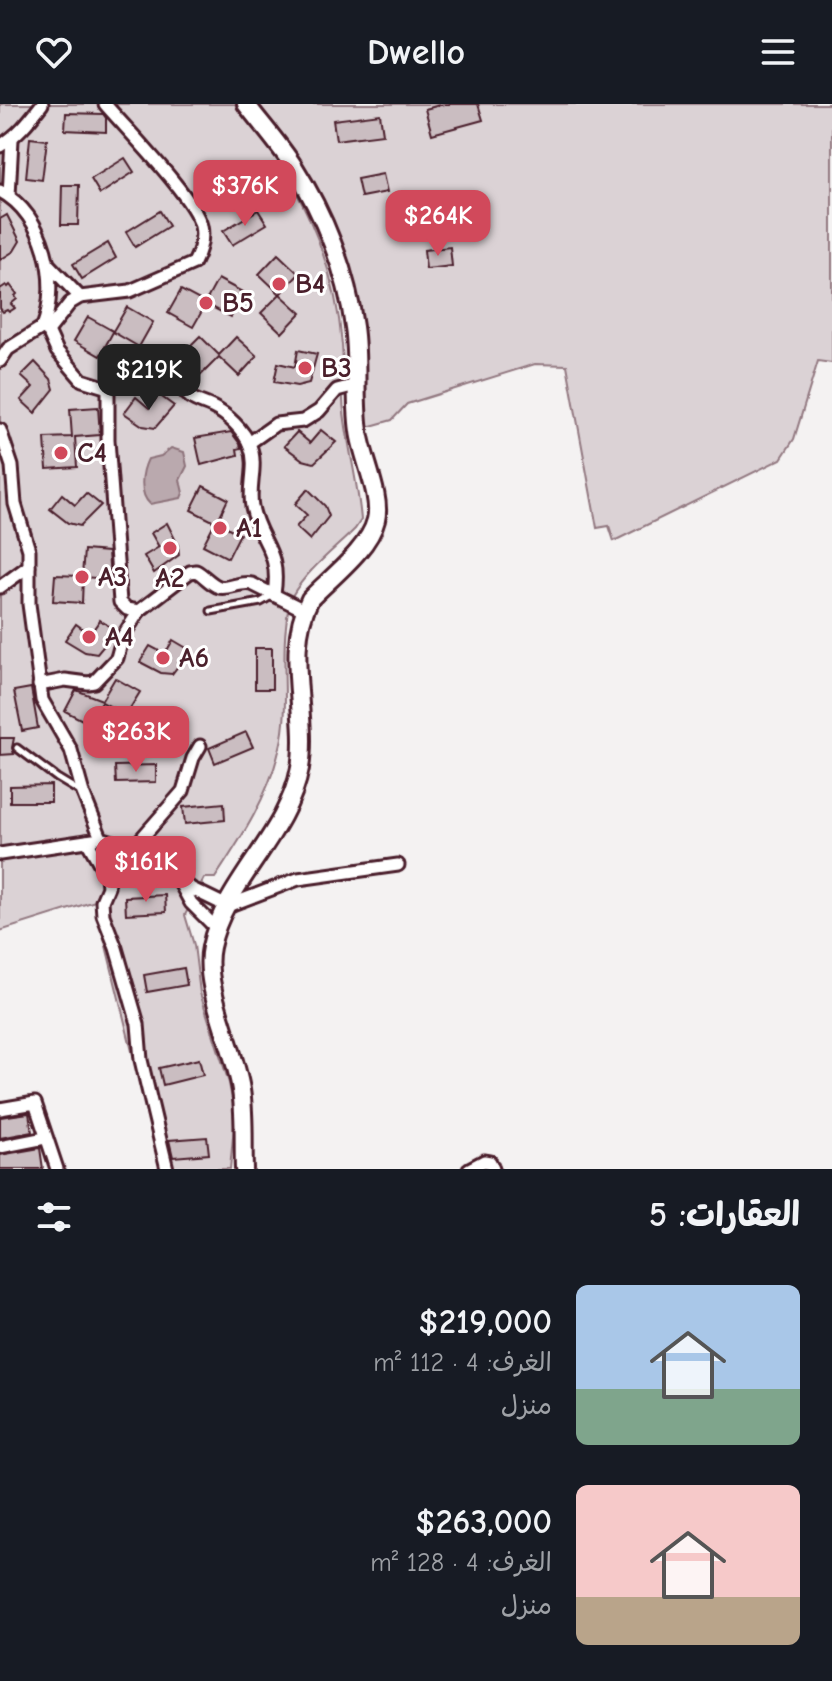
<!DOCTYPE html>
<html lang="ar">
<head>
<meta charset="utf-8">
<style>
  body { margin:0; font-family:"Comic Neue","Playpen Sans Arabic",sans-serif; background:#20242c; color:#f1f3f6; direction:rtl; height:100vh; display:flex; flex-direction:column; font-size:30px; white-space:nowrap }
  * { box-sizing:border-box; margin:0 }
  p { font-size:26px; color:#9ea1a6 }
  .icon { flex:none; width:44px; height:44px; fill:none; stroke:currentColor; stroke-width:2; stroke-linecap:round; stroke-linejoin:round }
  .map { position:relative; height:1065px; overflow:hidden; direction:ltr }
  .panel { display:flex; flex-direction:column; background:#171b24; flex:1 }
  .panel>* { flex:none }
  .price { position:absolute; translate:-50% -68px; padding:0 18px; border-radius:16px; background:#d1495b; color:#fff; font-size:26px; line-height:52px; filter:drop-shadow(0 2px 4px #0008) }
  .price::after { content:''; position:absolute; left:50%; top:48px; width:24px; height:18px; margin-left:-12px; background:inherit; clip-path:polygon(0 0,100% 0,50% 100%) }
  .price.on { background:#222; color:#fff }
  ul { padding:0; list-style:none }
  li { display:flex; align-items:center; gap:24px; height:200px; padding:0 32px }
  li span { display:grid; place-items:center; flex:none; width:224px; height:160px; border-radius:12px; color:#555 }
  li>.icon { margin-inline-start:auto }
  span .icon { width:96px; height:96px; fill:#fffc; stroke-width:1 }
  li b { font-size:34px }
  h2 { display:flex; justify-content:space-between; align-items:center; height:96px; padding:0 32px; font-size:34px }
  header { display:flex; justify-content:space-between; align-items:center; height:104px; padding:0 32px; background:#171b24; font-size:36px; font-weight:700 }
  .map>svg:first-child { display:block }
</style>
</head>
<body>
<header><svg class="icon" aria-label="menu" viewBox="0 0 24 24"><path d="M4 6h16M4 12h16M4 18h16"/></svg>Dwello<svg class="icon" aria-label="heart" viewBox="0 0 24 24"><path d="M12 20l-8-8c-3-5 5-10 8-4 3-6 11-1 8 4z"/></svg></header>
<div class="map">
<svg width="832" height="1065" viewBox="0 0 832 1065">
  <rect width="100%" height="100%" fill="#f4f2f2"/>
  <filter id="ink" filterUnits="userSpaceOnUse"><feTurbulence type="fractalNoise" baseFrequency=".0125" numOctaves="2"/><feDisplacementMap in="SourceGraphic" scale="16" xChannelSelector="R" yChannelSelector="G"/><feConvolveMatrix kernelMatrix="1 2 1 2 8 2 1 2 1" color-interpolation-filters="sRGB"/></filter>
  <g filter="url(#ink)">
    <g fill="#dbd2d5" stroke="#927880" stroke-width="2">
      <path d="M0 0H235C294 66 335 152 342 241 344 263 341 285 344 308 348 344 358 379 361 416L355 425C334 446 307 466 292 492 288 500 287 512 286 522 281 562 290 604 280 643 269 692 242 733 215 774H204L185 811 194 841 200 889 229 979 235 1011 230 1065H161L95 797 0 827Z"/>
      <path d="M257 0H832V259L818 257 794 335 781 355 614 437 609 422 597 424 567 261 535 260 407 300 392 316 360 325 359 252 303 63 276 23Z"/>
    </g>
    <path fill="#baa9ae" stroke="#8d727a" stroke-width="2" d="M171 344 184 348 187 362 180 376 183 389 181 394 150 400C139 390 141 369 148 355L161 352Z"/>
    <g fill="#cabdc1" stroke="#4a1f2b" stroke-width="2">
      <path d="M444 0H478L483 16 432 30 425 5Z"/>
      <path d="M66 9 103 10 106 14V28L65 26Z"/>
      <path d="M380 10 383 30 336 36 333 16Z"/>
      <path d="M30 34 47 36 42 76 26 74Z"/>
      <path d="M125 54 134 68 100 90 91 75Z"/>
      <path d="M230 60 239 74 205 95 196 81Z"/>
      <path d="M383 70 387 88 361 93 357 75Z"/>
      <path d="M62 81H79L78 121H61Z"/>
      <path d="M258 106 267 120 232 141 223 127Z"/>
      <path d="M160 107 169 122 135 143 126 128Z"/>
      <path d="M7 111 20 137 14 147 0 156V115Z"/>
      <path d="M108 139 116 154 82 175 73 160Z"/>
      <path d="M450 143 452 162 426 165 424 146Z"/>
      <path d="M278 150 299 170 280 190 301 209 282 229 261 209 280 190 259 170Z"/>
      <path d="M218 175 244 189 231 213 206 200 193 223 168 209 181 186 205 199Z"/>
      <path d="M6 181 8 183 10 181 17 190 15 192 17 195 11 200 15 204 9 208 7 206 3 208 0 204V185Z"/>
      <path d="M127 203 153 218 139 243 113 228 100 252 74 237 88 213 113 227Z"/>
      <path d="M200 232 219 251 236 233 257 252 239 272 219 253 201 271 181 251Z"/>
      <path d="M298 246 317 250 309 279 297 282 274 278 278 259 295 263Z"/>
      <path d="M35 258 51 275 54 285 35 309 21 296 33 283 21 272Z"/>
      <path d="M159 291 174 302 155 324 143 322 124 309 136 293 149 304Z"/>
      <path d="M98 303 100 331 75 333 77 363 47 365 45 334 72 333 70 305Z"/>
      <path d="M321 326 336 338 314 359 303 356 284 342 297 328 310 339Z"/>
      <path d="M231 328 240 340 241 344 237 345 238 351 201 361 195 334Z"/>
      <path d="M203 382 228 395 217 418 240 430 228 454 203 441 215 418 191 406Z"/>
      <path d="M308 385 325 402 329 412 310 436 296 423 307 411 295 400Z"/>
      <path d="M86 389 101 401 80 422 68 419 50 405 62 390 75 401Z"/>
      <path d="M167 419 178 441 179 451 154 469 144 452 159 443 151 429Z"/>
      <path d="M84 446 108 448 110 475 83 473 82 499 53 497 55 471 82 472Z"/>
      <path d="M100 516 116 527 97 550 85 548 65 536 76 520 90 530Z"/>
      <path d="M173 536 190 546 172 570 161 569 140 558 150 542 165 550Z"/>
      <rect x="255" y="544" width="17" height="41"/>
      <path d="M115 574 140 588 126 611 102 598 90 620 65 607 76 586 102 596Z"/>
      <path d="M31 584 38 624 22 627 14 587Z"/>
      <path d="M246 628 253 643 215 659 209 644Z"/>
      <path d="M0 634H14L12 644 14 650 0 651Z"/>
      <path d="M156 661V678L116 679 115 662Z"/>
      <path d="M51 681V698H10V682Z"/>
      <path d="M224 699 225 716 185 720 183 703Z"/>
      <path d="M165 791 166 808 126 810 125 793Z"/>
      <path d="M184 864 187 881 147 888 144 871Z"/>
      <path d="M199 955 203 971 163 981 159 964Z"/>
      <path d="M29 1009 32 1028 0 1034V1013Z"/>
      <path d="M207 1033 209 1050 173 1053 169 1036Z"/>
      <path d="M40 1044 43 1065H0V1051Z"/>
    </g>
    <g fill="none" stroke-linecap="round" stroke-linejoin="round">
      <g stroke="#4a1f2b" stroke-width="11">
        <g id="lane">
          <path d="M211 507 261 498 273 491"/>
          <path d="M17 644 57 674 82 689"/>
        </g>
      </g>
      <g stroke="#4a1f2b" stroke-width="17">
        <g id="street">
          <path d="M0 42C18 31 29 17 42 0"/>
          <path d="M0 87C45 111 60 178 43 223"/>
          <path d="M9 92 12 35"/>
          <path d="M49 161 80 193"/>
          <path d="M48 227 57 247 82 276 108 284C122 276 141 260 159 264 173 266 179 285 190 293 197 298 204 299 212 303 227 310 244 326 250 342 258 361 248 383 252 403 260 440 281 446 274 490"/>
          <path d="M0 257 8 245 43 223 48 227 70 199 80 193 130 187 194 159C200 147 204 135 201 122 194 93 127 26 105 0"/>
          <path d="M108 284V336L120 498 127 505 139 507 190 468 196 467C204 471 210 480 219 483 228 486 240 477 252 480L304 506"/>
          <path d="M0 326 12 362 15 400 29 446V500L42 596 71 646 83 689 101 734 136 745 192 785 227 802 298 775 398 761"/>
          <path d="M249 339 276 320 303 317 319 307 337 286 356 281"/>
          <path d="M0 483 29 462"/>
          <path d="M39 581 65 576 88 579 94 578 117 554 123 532 139 507"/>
          <path d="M87 737 107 772 108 783 102 797 103 811 116 844 138 920 141 956 167 1065"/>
          <path d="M133 744 183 687 193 654 200 642"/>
          <path d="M0 750 93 736"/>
          <path d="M179 777 191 799 216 824"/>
          <path d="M0 1005 35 999 57 1065"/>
          <path d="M0 1043 45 1034"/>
          <path d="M469 1065 484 1057 490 1058 493 1065"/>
        </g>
      </g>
      <g stroke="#4a1f2b" stroke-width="22">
        <path id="secondary" d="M244 1065C243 1039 245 1012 241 986 235 944 202 883 211 843 224 778 288 731 300 664 309 609 283 547 310 495 330 474 369 445 376 416 382 392 362 353 359 327 354 292 359 257 354 223 347 168 324 110 294 63 280 41 262 21 246 0"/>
      </g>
      <path stroke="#4a1f2b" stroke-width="2" stroke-dasharray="6 6" stroke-linecap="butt" d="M116 771 145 766"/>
      <use href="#lane" stroke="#fff" stroke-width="5"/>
      <use href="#street" stroke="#fff" stroke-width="11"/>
      <use href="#secondary" stroke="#fff" stroke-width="16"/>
    </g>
  </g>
  <g fill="#d1495b" stroke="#fff" stroke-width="3">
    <circle cx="279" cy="180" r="8"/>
    <circle cx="206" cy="199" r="8"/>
    <circle cx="305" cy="264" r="8"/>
    <circle cx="61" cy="349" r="8"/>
    <circle cx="220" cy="424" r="8"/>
    <circle cx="170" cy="444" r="8"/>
    <circle cx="82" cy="473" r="8"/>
    <circle cx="89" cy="533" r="8"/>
    <circle cx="163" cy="554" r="8"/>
  </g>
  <g text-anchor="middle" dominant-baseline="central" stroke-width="6" stroke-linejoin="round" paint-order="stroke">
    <g font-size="28" font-weight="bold" fill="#4a1f2b" stroke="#fff" text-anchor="start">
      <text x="295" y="180">B4</text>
      <text x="222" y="199">B5</text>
      <text x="321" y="264">B3</text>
      <text x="77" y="349">C4</text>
      <text x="236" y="424">A1</text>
      <text x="98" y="473">A3</text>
      <text x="170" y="474" text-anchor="middle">A2</text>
      <text x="105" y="533">A4</text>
      <text x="179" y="554">A6</text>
    </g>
  </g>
</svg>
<b class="price" style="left:245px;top:124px">$376K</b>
<b class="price" style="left:438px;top:154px">$264K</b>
<b class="price on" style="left:149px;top:308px">$219K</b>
<b class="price" style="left:136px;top:670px">$263K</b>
<b class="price" style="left:146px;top:800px">$161K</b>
</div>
<section class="panel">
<h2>العقارات: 5<svg class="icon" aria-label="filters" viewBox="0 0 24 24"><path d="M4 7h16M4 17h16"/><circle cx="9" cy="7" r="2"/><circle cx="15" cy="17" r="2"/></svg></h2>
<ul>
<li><span style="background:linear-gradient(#a9c7e8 65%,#7fa58c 0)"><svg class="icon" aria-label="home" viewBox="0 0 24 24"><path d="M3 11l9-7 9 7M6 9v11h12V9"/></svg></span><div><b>$219,000</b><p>الغرف: 4 · 112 m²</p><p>منزل</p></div></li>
<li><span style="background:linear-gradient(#f6c9c9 70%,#b9a48a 0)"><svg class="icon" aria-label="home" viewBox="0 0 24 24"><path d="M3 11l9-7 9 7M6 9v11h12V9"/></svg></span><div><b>$263,000</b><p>الغرف: 4 · 128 m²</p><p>منزل</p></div></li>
</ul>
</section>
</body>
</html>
